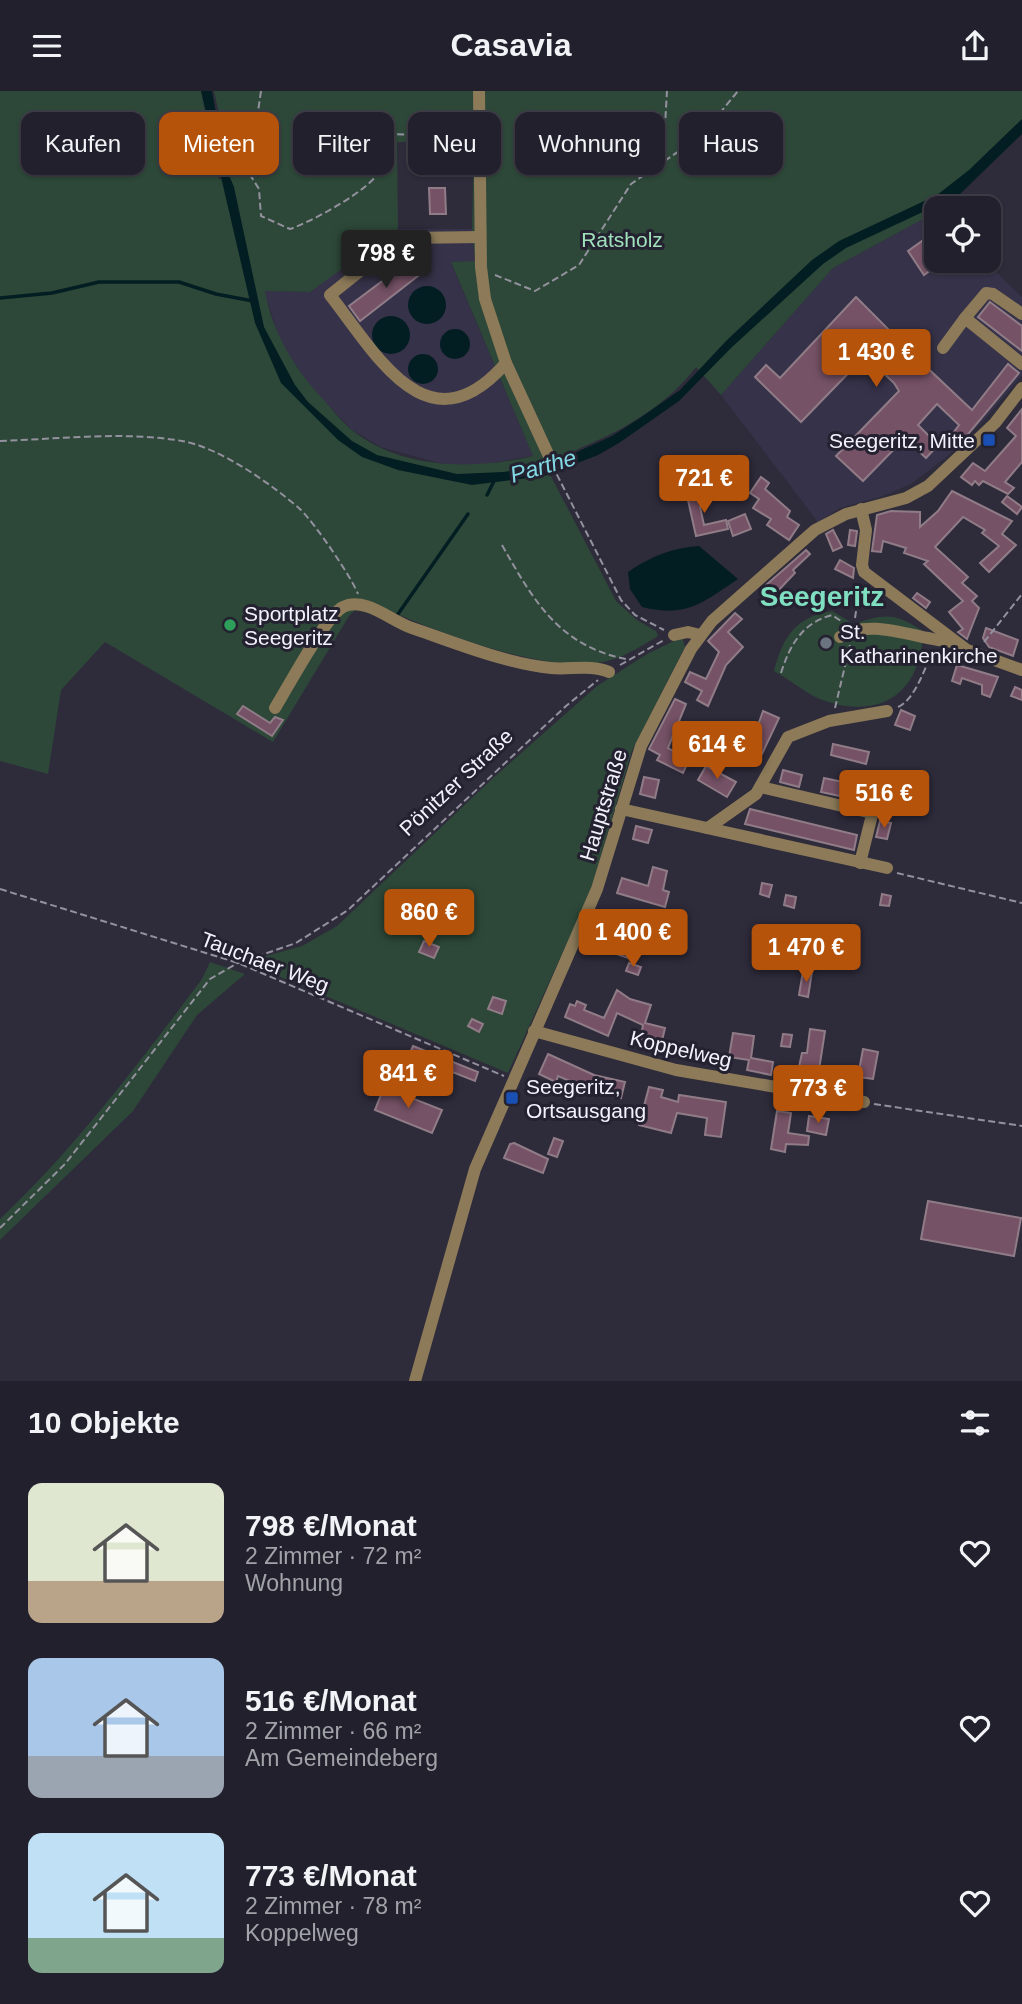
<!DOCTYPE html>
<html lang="de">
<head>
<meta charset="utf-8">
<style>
  body { margin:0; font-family:Arial,sans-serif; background:#2e2d38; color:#f1f3f6; height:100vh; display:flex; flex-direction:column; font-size:26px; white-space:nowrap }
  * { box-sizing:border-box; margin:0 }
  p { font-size:23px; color:#a2a3a9 }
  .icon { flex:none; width:38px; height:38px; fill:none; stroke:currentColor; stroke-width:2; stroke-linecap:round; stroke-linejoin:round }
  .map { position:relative; height:1290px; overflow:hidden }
  .panel { display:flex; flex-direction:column; background:#22202c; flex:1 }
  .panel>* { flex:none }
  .guide { position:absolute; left:21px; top:21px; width:980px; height:63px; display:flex; gap:14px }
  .controls { position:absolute; left:924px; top:105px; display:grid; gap:14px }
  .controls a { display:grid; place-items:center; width:77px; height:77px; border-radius:14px; background:#22202c; box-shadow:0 2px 5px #0004,0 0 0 2px #3f3e48; font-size:35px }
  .price { position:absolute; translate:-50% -60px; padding:0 16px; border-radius:7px; background:#b45309; color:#fff; font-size:23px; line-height:46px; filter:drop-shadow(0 2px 4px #0008) }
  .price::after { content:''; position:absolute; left:50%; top:42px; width:21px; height:16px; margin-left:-10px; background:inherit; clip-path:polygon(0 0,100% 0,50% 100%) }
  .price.on { background:#222; color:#fff }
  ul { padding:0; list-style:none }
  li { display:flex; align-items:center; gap:21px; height:175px; padding:0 28px }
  li span { display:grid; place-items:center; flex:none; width:196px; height:140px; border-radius:14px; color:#555 }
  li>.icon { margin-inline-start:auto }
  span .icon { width:84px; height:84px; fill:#fffc; stroke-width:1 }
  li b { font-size:30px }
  h2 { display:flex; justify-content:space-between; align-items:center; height:84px; padding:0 28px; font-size:30px }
  .chip { padding:0 24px; border-radius:14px; background:#22202c; box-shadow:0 2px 5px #0004,0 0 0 2px #3f3e48; font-size:24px; line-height:63px }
  .chip.on { background:#b45309; color:#fff }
  header { display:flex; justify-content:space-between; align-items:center; height:91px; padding:0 28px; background:#22202c; font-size:32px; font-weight:800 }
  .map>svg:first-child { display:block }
</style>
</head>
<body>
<header><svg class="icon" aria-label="menu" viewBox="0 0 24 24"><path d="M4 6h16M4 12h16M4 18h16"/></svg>Casavia<svg class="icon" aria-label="share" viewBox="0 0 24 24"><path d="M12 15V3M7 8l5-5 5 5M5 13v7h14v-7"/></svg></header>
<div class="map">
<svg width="1022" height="1290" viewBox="0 0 1022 1290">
  <rect width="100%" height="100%" fill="#2e2b3b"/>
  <g fill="#363249">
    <path d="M936 121V170H985L1022 206V284L985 328 949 364 911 393 883 405 840 417 818 431 721 304 833 177Z"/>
    <path d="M398 138H472L475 170 451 172 533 365 470 375 443 373 381 356 352 339 311 296 289 265 278 243 264 200 310 201Z"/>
  </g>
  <g fill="#2d4838" fill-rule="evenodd">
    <path d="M0 0H201L219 89 232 80 214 0H1022V29L978 71 936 121 833 177 721 304 696 276C659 325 600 350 544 372L616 510 637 529 656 540 658 545C643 554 628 564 611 569 552 587 430 539 375 513L372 523 355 519 349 525 273 651 105 551 61 599 48 683 0 670ZM397 51H474L472 138 475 170 451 171 533 365C474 379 402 379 352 339 341 330 332 318 322 307 294 277 272 240 265 200L310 201 398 138Z"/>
    <path d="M832 520 854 533C886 522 895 522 923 540 922 602 879 631 820 608 805 602 789 588 774 580 783 546 795 526 832 520Z"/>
    <path d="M682 546 685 556 632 660 590 801 508 982 252 874 255 868 302 855 337 835 493 687 597 595 647 563Z"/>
    <path d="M210 871 245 883 197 924 133 1020 0 1149V1128C77 1055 139 972 202 888Z"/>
  </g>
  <g fill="#031e22">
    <path d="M201 0H212L226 77 234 96 264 236 295 294 308 311 352 350 377 364 457 383 503 381 542 375 559 369 612 345 640 327 680 299 727 249 812 169 839 150 937 104 969 79 1022 28V43L959 104 846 157 823 173 731 257 679 310 619 352 598 364 544 385 472 394 398 379 362 366 338 349 281 292 255 232Z"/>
    <circle cx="427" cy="214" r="19"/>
    <circle cx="391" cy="244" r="19"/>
    <circle cx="455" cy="253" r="15"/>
    <circle cx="423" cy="278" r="15"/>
    <path d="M699 455 738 488C702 512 687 527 642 516L630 498 628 481C652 465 671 457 699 455Z"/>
  </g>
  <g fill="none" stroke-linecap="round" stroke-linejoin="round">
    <g stroke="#031e22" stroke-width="3.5">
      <path d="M0 207 52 202 99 191H179L216 203 253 210"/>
      <path d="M487 404 494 390"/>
      <path d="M398 523 468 423"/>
    </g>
  </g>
  <g fill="#765266" stroke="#907c87" stroke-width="2">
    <path d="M429 97H445L446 123H430Z"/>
    <path d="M936 140V175L924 184 908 160Z"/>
    <path d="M413 167 423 181 360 230 349 215Z"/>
    <path d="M856 206 896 246 890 253 914 276 920 270 972 319 1008 273 1019 282 959 354 951 345 959 334 937 313 918 334 938 354 926 367 905 347 863 390 836 365 899 300 894 292 865 265 801 331 755 286 766 274 780 287Z"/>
    <path d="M990 211 1022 235V260L978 226Z"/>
    <path d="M1022 318V371L1005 391 1014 397 1008 403 983 390 979 394 975 390 972 394 961 386 973 372 985 380 1016 345 1007 337Z"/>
    <path d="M761 386 769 392 765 398 790 420 787 426 799 434 789 449 767 434 771 428 753 417 759 408 750 402Z"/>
    <path d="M711 396 717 403 700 416 704 434 726 429 728 438 696 445 688 409 707 405 704 401Z"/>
    <path d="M952 400 1012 430 1002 443 1016 454 989 481 980 472 999 455 982 442 985 439 963 426 935 456 968 486 962 492 977 505 972 510 979 517 967 548 958 541 963 538 949 521 963 510 924 473 928 470 904 462 906 457 883 450 881 461 872 460 877 424 891 420 920 421V436L938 420Z"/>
    <path d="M1007 405 1022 416 1017 423 1002 411Z"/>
    <path d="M745 423 751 438 733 445 728 430Z"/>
    <path d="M833 439 842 456 833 460 826 443Z"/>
    <path d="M850 439 857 440 855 455 848 454Z"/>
    <path d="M806 459 810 463 793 479 795 482 774 504 766 494Z"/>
    <path d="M840 469 854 477 853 487 835 478Z"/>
    <path d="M917 502 930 511 926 517 913 507Z"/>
    <path d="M735 522 742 528 728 541 743 556 726 574 708 615 697 609 702 600 685 591 690 581 706 588 719 561 708 550Z"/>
    <path d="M986 537 1018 549 1013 565 989 556 983 547Z"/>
    <path d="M957 574 998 586 990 606 982 603V594L962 587 960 593 952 590Z"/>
    <path d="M1015 596 1022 599V609L1011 605Z"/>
    <path d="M675 608 686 613 668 657 689 669 683 682 657 669 660 664 649 658Z"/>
    <path d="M243 615 270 632 275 626 283 629 272 645 237 623Z"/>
    <path d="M901 619 915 625 910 639 895 634Z"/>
    <path d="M763 620 779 627 762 663 750 657Z"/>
    <path d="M833 653 869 661 866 673 831 664Z"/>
    <path d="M706 675 736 691 727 706 698 689Z"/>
    <path d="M783 679 802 684 799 696 780 691Z"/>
    <path d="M644 686 659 689 655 707 640 703Z"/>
    <path d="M824 687 843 691 840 705 821 701Z"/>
    <path d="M863 696 879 700 876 716 860 710Z"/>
    <path d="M750 718 857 744 854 759 745 733Z"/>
    <path d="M880 730 891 732 887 748 876 746Z"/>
    <path d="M636 735 652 739 648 752 633 748Z"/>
    <path d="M653 776 667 780 663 799 669 801 665 816 617 802 622 787 648 795Z"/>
    <path d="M762 792 772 794 769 806 760 803Z"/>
    <path d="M882 803 891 805 889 815 880 814Z"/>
    <path d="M786 804 796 806 794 817 784 814Z"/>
    <path d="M605 842 637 853 631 868 599 857Z"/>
    <path d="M424 850 439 856 434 867 419 861Z"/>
    <path d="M629 872 641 876 638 884 626 880Z"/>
    <path d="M803 880 812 881 808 906 799 904Z"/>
    <path d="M617 899 630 908 651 914 645 932 665 937 661 954 640 949 643 934 617 922 608 945 565 926 570 913 575 915 577 910 586 914 584 919 604 927Z"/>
    <path d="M493 906 506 910 502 923 488 918Z"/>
    <path d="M472 928 483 933 479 941 468 935Z"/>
    <path d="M810 938 825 940 819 979 799 976 802 962H807Z"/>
    <path d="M733 942 754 945 751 967 773 971 771 984 747 979 749 969 729 966Z"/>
    <path d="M783 943 792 944 790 956 781 955Z"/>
    <path d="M413 955 478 981 475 990 409 964Z"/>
    <path d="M863 958 878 961 873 988 858 986Z"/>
    <path d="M548 963 594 984 625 991 621 1007 596 1001 558 985 556 991 539 983Z"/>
    <path d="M384 996 442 1019 432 1042 375 1019Z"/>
    <path d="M649 996 663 999 661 1006 678 1011 679 1004 726 1011 721 1046 705 1044 707 1027 677 1022 671 1042 639 1034Z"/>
    <path d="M777 1020 791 1022 788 1042 809 1045 808 1054 786 1053 785 1061 771 1058Z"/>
    <path d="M809 1025 829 1028 826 1044 807 1040Z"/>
    <path d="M554 1047 563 1050 557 1066 548 1063Z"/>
    <path d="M514 1052 548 1068 543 1082 504 1067 510 1053Z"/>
    <path d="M928 1110 1021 1127 1014 1165 921 1148Z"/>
  </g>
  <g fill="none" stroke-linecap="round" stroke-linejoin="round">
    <g stroke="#93919e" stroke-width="2" stroke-dasharray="7 3.5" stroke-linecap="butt">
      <path d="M261 0 249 82 259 98 261 125 290 138C311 131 368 100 379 81 385 71 386 55 389 43L466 45"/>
      <path d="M663 69 667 0"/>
      <path d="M495 184 535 200 579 174 631 93 701 45 738 0"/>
      <path d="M0 350C59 348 123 340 182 350 219 356 273 394 301 419 315 433 351 485 358 503"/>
      <path d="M552 374 621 509 635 524 664 539"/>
      <path d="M502 454C533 509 559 555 626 568"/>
      <path d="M855 527 860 494"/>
      <path d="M984 551 1022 503"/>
      <path d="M620 574 664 549"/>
      <path d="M781 582C790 554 802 532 832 524L841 530"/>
      <path d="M898 616C915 609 925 576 933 560"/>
      <path d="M835 617 850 554"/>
      <path d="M897 782 1022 812"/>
      <path d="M0 798 238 872 504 985"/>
      <path d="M874 1013 1022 1035"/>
      <path d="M0 1137 65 1073 210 888 238 872 296 852 348 819 566 615 598 589"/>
    </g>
    <g stroke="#8c7a59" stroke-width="12">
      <path d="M479 0 481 176 485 208 506 272 548 363"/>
      <path d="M480 146 406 147 385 160 330 204C377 264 428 361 506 272"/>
      <path d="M965 227 986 202 993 203 1022 223"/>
      <path d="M943 257 965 227 1022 273"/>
      <path d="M861 418 866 439 862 474 864 481 967 559 1022 579"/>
      <path d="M674 544 688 541 700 544"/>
      <path d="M840 546C871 525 920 550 955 551"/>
      <path d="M275 617C287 598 326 524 343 516 365 505 391 530 412 537 456 552 504 572 551 577 570 579 591 573 609 581"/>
      <path d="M761 696 868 721 872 724 860 772"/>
      <path d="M621 718 887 777"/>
      <path d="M708 737 756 703 788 646 829 630 887 620"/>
      <path d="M534 940 676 979 864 1011"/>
      <path d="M415 1290 475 1078 597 798 641 655 691 558 712 530 815 439 846 423 906 407 928 395 995 332 1022 297"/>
    </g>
  </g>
  <g fill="#1a4fb4" stroke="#242131" stroke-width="2.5">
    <rect x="982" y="342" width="14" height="14" rx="3.5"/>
    <rect x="505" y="1000" width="14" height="14" rx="3.5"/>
  </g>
  <circle fill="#2e9e5b" stroke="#242131" stroke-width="2.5" cx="230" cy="534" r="7"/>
  <circle fill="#6b7280" stroke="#242131" stroke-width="2.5" cx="826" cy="552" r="7"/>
  <g text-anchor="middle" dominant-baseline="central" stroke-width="6" stroke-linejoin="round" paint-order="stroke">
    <g font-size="21" fill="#9fe1ba" stroke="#242131">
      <text x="622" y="148">Ratsholz</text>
    </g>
    <g font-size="21" fill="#f3f2fc" stroke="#242131" text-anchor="start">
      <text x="975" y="349" text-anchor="end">Seegeritz, Mitte</text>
      <text x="244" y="522">Sportplatz<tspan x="244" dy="24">Seegeritz</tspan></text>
      <text x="840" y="540">St.<tspan x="840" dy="24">Katharinenkirche</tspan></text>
      <text x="526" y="995">Seegeritz,<tspan x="526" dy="24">Ortsausgang</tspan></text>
    </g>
    <g font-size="21" fill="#f3f2fc" stroke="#242131">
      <text transform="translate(456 691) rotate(-43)">Pönitzer Straße</text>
      <text transform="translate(603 714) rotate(-73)">Hauptstraße</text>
      <text transform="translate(265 871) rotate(21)">Tauchaer Weg</text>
      <text transform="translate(681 958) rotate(13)">Koppelweg</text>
    </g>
    <g font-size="23" font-style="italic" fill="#82d9e4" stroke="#242131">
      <text transform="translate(543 375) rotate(-16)">Parthe</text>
    </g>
    <g font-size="28" font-weight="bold" fill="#81dfc1" stroke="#242131">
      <text x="822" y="505">Seegeritz</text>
    </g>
  </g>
</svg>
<div class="controls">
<a><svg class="icon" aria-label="locate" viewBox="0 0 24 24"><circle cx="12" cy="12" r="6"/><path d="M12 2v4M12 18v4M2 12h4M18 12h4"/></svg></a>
</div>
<b class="price on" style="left:386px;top:199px">798 €</b>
<b class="price" style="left:876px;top:298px">1 430 €</b>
<b class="price" style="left:704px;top:424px">721 €</b>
<b class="price" style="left:717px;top:690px">614 €</b>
<b class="price" style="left:884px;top:739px">516 €</b>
<b class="price" style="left:429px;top:858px">860 €</b>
<b class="price" style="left:633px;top:878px">1 400 €</b>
<b class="price" style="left:806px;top:893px">1 470 €</b>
<b class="price" style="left:408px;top:1019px">841 €</b>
<b class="price" style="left:818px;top:1034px">773 €</b>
<div class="guide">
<a class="chip">Kaufen</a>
<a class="chip on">Mieten</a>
<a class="chip">Filter</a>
<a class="chip">Neu</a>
<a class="chip">Wohnung</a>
<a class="chip">Haus</a>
</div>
</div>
<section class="panel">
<h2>10 Objekte<svg class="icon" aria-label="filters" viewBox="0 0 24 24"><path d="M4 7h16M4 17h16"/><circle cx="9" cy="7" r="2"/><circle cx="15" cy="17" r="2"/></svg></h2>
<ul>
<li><span style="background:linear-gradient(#dfe7d0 70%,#b9a48a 0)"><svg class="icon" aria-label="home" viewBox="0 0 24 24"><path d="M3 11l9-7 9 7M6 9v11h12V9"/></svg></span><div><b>798 €/Monat</b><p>2 Zimmer · 72 m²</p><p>Wohnung</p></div><svg class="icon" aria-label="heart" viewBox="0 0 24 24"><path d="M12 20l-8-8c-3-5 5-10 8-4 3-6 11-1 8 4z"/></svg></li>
<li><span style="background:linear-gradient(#a9c7e8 70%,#9aa5b1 0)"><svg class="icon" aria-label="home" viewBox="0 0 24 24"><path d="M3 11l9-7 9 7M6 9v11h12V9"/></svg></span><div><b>516 €/Monat</b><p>2 Zimmer · 66 m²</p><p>Am Gemeindeberg</p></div><svg class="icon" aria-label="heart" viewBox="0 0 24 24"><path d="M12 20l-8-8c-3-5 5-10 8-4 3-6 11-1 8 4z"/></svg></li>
<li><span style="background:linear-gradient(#bfe0f5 75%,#7fa58c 0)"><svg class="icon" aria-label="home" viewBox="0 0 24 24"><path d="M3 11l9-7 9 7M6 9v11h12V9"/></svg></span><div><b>773 €/Monat</b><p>2 Zimmer · 78 m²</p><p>Koppelweg</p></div><svg class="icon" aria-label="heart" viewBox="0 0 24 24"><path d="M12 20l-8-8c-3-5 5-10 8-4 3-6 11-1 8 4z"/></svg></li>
</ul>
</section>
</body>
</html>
